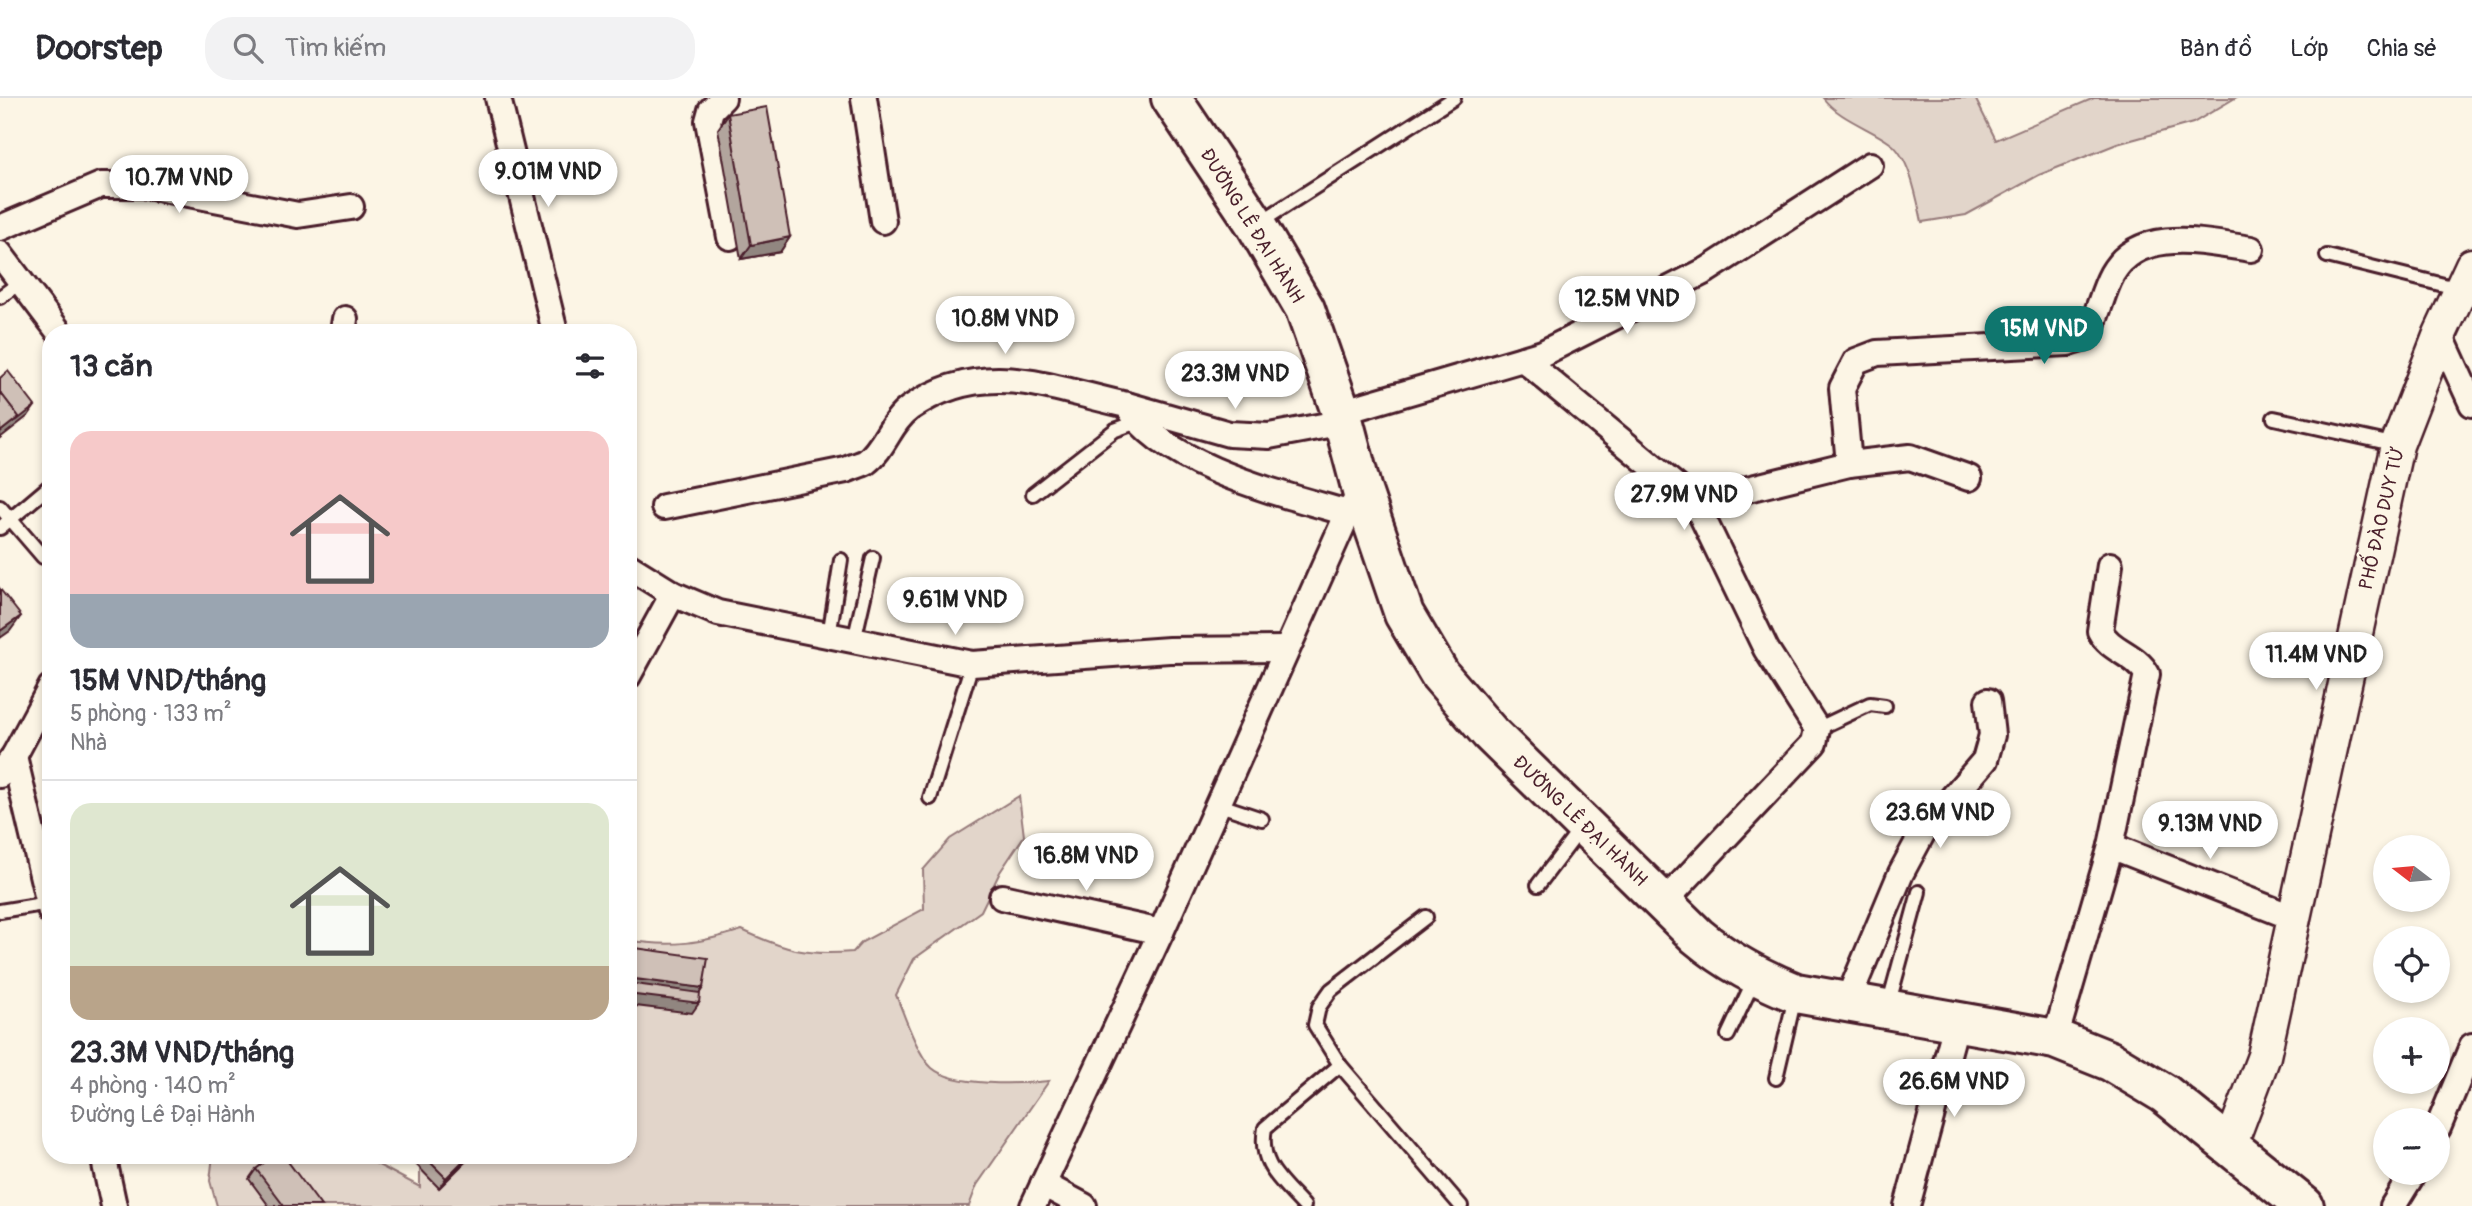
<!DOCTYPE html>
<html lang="vi">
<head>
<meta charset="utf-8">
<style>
  body { margin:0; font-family:Pangolin,sans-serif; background:#f2f2f3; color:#2b2b33; height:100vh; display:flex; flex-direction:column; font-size:26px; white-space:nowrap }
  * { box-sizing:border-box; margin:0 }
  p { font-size:23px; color:#7c7c81 }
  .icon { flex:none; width:38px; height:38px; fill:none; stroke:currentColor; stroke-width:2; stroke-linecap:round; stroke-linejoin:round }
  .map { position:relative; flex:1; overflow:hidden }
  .panel { position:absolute; left:42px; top:226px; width:595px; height:840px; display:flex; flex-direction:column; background:#fff; border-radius:28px; box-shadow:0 4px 10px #0003 }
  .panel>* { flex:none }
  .needle { width:46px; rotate:286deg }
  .tools { position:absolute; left:2373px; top:737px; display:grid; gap:14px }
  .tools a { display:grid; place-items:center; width:77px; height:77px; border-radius:50%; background:#fff; box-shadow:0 4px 10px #0003; font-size:35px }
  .price { position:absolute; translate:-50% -60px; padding:0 16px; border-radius:24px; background:#fff; color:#222; font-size:23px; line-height:46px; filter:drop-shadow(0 2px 4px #0008) }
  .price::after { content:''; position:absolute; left:50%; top:42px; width:21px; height:16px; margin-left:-10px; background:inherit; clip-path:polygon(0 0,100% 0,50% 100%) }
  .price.on { background:#0f766e; color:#fff }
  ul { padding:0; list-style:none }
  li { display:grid; align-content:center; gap:14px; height:371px; padding:0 28px }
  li+li { border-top:2px solid #e1e1e2 }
  li span { display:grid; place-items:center; height:217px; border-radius:21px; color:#555 }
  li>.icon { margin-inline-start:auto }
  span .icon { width:126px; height:126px; fill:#fffc; stroke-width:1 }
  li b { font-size:30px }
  h2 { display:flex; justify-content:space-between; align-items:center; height:84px; padding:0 28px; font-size:30px }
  header { display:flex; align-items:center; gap:42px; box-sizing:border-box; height:98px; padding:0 35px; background:#fff; border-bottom:2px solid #e1e1e2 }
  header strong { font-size:33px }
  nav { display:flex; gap:38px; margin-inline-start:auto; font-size:24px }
  .search { width:490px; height:63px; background:#f2f2f3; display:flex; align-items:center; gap:18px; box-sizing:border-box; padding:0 24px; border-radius:28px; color:#7c7c81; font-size:26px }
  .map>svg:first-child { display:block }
</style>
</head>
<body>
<header>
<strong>Doorstep</strong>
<div class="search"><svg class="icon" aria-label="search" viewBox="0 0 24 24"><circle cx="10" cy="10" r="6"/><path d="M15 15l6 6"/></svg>Tìm kiếm</div>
<nav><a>Bản đồ</a><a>Lớp</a><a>Chia sẻ</a></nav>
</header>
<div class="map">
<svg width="2472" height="1108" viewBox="0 0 2472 1108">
  <rect width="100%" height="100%" fill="#fcf5e5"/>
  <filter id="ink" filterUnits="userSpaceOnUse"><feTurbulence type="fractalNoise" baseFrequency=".0143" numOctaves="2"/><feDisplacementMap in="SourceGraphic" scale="14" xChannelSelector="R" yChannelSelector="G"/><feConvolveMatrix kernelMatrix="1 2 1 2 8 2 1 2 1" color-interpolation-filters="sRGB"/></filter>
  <g filter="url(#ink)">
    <g fill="#e2d5ca" stroke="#967a7a" stroke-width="2">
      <path d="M1823 0H1975L1996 42 2094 0H2235L2193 25 2117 46 2039 77 1966 117 1922 124C1917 102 1910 59 1890 45 1870 30 1839 21 1823 0Z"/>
      <path d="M1019 698 1024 738 1000 774 981 813 914 861 896 897C903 914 918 958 932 970 954 989 1021 986 1049 983L977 1087 969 1108H217L210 1083 213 1057H348L371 1063 420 1089V1057H628V842C672 850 700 845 742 832 785 852 805 858 853 854L862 844 924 811 923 772 950 741Z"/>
    </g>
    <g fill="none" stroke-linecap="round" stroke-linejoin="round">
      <g stroke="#4a1f2b" stroke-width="18">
        <g id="service">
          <path d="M1259 125 1454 0"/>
          <path d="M2327 158 2460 191"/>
          <path d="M0 199 21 184"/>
          <path d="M2274 320 2397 347"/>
          <path d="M1033 396 1115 332 1137 324"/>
          <path d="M0 409 43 459"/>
          <path d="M0 430 51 387"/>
          <path d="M829 538 841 462"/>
          <path d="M854 543 873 460"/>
          <path d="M1817 631 1870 606 1885 608"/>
          <path d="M930 700 972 566"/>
          <path d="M1217 706 1262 721"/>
          <path d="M1538 787 1582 729"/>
          <path d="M0 813 49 805"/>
          <path d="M1888 908 1919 794"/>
          <path d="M1728 937 1754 882"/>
          <path d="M1340 967 1461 1108"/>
          <path d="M1776 980 1795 899"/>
          <path d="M1304 1108C1281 1082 1258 1067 1265 1030L1340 967 1315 927 1319 909 1331 892 1426 819"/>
        </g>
      </g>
      <g stroke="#4a1f2b" stroke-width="30">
        <g id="minor">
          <path d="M498 0 555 234"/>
          <path d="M723 0 711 12 708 23 730 139"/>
          <path d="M864 0 883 123"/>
          <path d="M0 130 101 87H142L298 117 351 109"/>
          <path d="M0 156 59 234"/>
          <path d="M343 234 345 221"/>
          <path d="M2440 236 2472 306"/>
          <path d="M1523 261 1695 404 1766 551 1817 631 1814 645 1664 804"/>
          <path d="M1127 307 1229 336 1269 338 1344 324"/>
          <path d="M1341 314 1543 255 1707 172 1870 67"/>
          <path d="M1849 366 1842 290 1856 263 1877 255 2068 245 2085 240C2098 220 2101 196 2112 176 2140 127 2207 145 2251 151"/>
          <path d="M1695 404 1849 366 1910 359 1969 380"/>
          <path d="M664 409 846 372C852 369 860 367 866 364 885 350 890 324 910 310 984 259 1049 290 1127 307 1164 369 1282 396 1348 415"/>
          <path d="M628 468 673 496 718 515 972 566 1169 552 1285 551"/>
          <path d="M628 578 673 496"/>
          <path d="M14 658 51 814"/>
          <path d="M0 677 14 658 51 589"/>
          <path d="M2111 748 2294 820"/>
          <path d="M1002 799 1161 834"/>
          <path d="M1847 904 1901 775 1923 734 1985 662 1992 637 1988 603"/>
          <path d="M2055 941 2111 748 2147 576C2136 556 2110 553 2100 533L2110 467"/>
          <path d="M2438 1030 2472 948"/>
          <path d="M103 1057 114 1108"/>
          <path d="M1043 1086 1084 1108"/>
          <path d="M1033 1108 1161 834 1348 415 1362 393"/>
          <path d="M1907 1108 1957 923"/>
          <path d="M2393 1108 2414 1074"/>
        </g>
      </g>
      <g stroke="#4a1f2b" stroke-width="37">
        <path id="tertiary" d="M2230 1048 2264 958 2397 347 2440 236 2472 167"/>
      </g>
      <g stroke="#4a1f2b" stroke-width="44">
        <path id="primary" d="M1171 0 1256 127 1305 211 1341 314 1362 393 1404 516 1440 577 1490 635 1697 838C1728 864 1759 880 1796 895L2055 941 2110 963 2165 996 2304 1108"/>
      </g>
      <use href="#service" stroke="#fcf5e5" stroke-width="12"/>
      <use href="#minor" stroke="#fcf5e5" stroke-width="24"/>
      <use href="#tertiary" stroke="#fcf5e5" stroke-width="32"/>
      <use href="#primary" stroke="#fcf5e5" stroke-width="38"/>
    </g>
    <g fill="#b2a59d" stroke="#4a1f2b" stroke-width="2">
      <path d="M728 16 790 139 780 154 741 161 718 31Z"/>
      <path d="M407 1057H470L466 1063 439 1090Z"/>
      <path d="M256 1071 321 1108H269L249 1081Z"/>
    </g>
    <g fill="#918680" stroke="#4a1f2b" stroke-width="2">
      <path d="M790 139 780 154 741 161 751 147Z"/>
      <path d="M35 308 28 318 0 340V334L19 319Z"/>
      <path d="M21 518 10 533 0 540V533Z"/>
      <path d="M628 880 703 890 693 905H699L692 915 628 907Z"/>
      <path d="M469 1057H470L466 1063 439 1090 446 1080Z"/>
    </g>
    <g fill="#cfc0b7" stroke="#4a1f2b" stroke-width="2">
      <path d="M767 9 790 139 751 147 728 16Z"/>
      <path d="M8 273 35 308 16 323 19 319 0 294V280Z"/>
      <path d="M0 294 19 319 0 334Z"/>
      <path d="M0 491 21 518 0 533Z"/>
      <path d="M628 849 708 860 703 890 628 880Z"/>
      <path d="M628 885 700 895 699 905 628 896Z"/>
      <path d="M274 1057H283L321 1108H284L256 1071Z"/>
      <path d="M423 1057H469L446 1080Z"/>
    </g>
  </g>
  <g text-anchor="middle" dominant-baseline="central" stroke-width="5" stroke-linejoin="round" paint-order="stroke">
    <g font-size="19" fill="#4a1f2b" stroke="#fcf5e5">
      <text transform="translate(1252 128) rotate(58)">ĐƯỜNG LÊ ĐẠI HÀNH</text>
      <text transform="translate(2382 420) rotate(-77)">PHỐ ĐÀO DUY TỪ</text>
      <text transform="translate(1580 723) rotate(44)">ĐƯỜNG LÊ ĐẠI HÀNH</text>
    </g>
  </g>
</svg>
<div class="tools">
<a><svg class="needle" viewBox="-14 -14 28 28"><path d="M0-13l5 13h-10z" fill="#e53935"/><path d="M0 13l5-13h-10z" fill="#7c7c81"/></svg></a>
<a><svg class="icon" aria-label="locate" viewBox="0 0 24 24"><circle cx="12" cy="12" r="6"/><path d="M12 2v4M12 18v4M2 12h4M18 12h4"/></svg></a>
<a>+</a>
<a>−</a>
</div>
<b class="price" style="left:548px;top:111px">9.01M VND</b>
<b class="price" style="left:179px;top:117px">10.7M VND</b>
<b class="price" style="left:1627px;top:238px">12.5M VND</b>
<b class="price" style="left:1005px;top:258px">10.8M VND</b>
<b class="price on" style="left:2044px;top:268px">15M VND</b>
<b class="price" style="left:1235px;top:313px">23.3M VND</b>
<b class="price" style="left:1684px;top:434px">27.9M VND</b>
<b class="price" style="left:955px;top:539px">9.61M VND</b>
<b class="price" style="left:2316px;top:594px">11.4M VND</b>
<b class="price" style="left:1940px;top:752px">23.6M VND</b>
<b class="price" style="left:2210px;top:763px">9.13M VND</b>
<b class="price" style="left:1086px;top:795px">16.8M VND</b>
<b class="price" style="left:1954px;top:1021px">26.6M VND</b>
<section class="panel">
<h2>13 căn<svg class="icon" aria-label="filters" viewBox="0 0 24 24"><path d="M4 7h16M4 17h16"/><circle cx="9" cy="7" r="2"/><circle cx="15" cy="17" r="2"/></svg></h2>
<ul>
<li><span style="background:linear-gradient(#f6c9c9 75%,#9aa5b1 0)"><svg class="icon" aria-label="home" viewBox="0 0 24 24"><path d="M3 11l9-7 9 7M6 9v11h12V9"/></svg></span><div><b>15M VND/tháng</b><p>5 phòng · 133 m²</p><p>Nhà</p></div></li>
<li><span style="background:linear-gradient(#dfe7d0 75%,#b9a48a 0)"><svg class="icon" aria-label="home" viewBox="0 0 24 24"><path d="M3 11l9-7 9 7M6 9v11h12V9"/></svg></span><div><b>23.3M VND/tháng</b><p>4 phòng · 140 m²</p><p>Đường Lê Đại Hành</p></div></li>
</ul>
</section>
</div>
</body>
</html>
